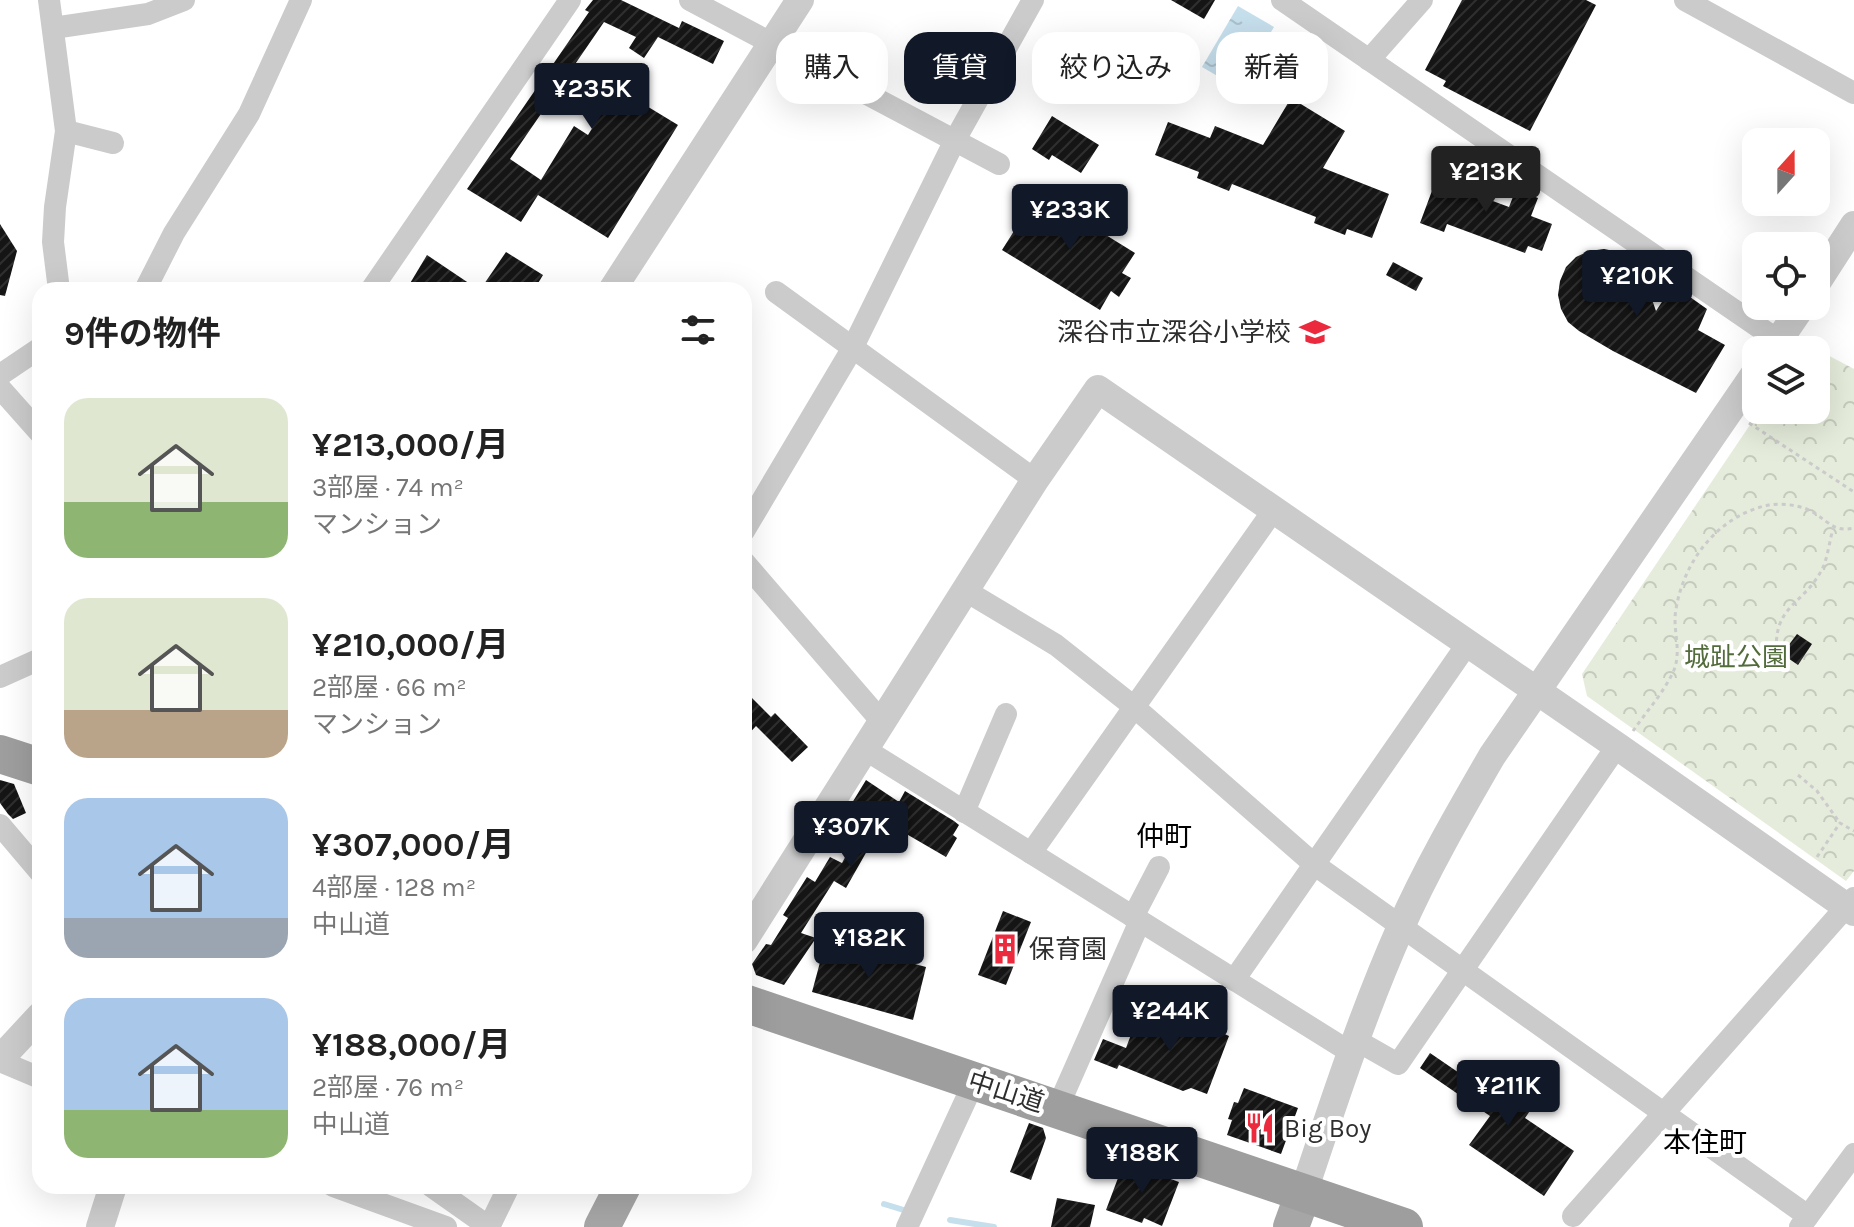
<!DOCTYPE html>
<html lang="ja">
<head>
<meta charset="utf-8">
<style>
  body { margin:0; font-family:Karla,"Noto Sans JP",sans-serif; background:#f2f2f2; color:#222; height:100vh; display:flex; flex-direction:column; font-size:30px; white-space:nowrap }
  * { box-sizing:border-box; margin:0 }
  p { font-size:26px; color:#767676 }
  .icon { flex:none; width:44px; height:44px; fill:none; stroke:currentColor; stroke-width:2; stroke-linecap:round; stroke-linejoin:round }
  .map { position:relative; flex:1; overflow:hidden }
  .drawer { position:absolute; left:32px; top:282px; width:720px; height:912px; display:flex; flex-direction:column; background:#fff; border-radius:24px; box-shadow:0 8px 32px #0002 }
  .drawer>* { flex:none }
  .banner { position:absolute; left:776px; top:32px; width:760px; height:72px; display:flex; gap:16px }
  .needle { width:52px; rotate:21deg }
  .fabs { position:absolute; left:1742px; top:128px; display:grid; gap:16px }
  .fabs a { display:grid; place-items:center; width:88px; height:88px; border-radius:16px; background:#fff; box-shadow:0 8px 32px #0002; font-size:40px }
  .price { position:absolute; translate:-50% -68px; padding:0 18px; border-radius:8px; background:#111827; color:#fff; font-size:26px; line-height:52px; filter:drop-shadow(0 2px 4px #0008) }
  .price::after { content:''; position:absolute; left:50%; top:48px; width:24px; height:18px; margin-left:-12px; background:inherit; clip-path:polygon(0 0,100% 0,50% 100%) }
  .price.selected { background:#222; color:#fff }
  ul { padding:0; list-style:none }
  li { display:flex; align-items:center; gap:24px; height:200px; padding:0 32px }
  li span { display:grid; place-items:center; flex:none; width:224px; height:160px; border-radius:24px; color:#555 }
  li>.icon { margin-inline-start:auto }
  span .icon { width:96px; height:96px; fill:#fffc; stroke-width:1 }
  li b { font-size:34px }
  h2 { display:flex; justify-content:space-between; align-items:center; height:96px; padding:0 32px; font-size:34px }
  .pill { padding:0 28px; border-radius:24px; background:#fff; box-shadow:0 8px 32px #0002; font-size:28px; line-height:72px }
  .pill.selected { background:#111827; color:#fff }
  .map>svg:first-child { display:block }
</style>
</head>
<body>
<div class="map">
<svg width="1854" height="1227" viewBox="0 0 1854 1227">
  <defs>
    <pattern id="park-crowns" width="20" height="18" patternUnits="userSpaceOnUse" patternTransform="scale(2)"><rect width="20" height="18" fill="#e5ecdb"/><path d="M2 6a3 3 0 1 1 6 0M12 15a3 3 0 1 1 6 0" fill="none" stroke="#c5cbbc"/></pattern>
    <pattern id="water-ripples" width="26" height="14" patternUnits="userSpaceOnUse" patternTransform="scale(2)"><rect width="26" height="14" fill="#c6dfec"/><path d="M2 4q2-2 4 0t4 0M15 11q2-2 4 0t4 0" fill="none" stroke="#aac0cb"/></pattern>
    <pattern id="building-hatch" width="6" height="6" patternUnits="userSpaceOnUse" patternTransform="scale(2)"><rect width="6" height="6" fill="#151515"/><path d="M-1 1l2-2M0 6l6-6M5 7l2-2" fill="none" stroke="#2f2f2f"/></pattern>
  </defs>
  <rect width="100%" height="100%" fill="#fff"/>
  <path fill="url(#park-crowns)" d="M1805 343 1854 369V871L1846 881 1587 696 1582 674 1760 410H1816V350H1800Z"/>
  <path fill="url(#water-ripples)" d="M1238 6 1274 27 1238 88 1202 67Z"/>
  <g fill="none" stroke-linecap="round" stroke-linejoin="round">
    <g stroke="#c6dfec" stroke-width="6">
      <path d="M884 1204 907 1211"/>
      <path d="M950 1220 994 1227"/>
    </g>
  </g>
  <g fill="url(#building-hatch)">
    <path d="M593 0H621L679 28 682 21 724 41 713 64 658 37 644 58 629 48 636 37 604 22 510 159 541 180 574 126 588 135 617 88 678 125 608 238 538 195 521 222 467 189 589 12 585 10Z"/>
    <path d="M1171 0H1215L1204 19Z"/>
    <path d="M1462 0H1586L1596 5 1530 131 1443 86 1446 81 1425 70Z"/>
    <path d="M1291 98 1345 131 1323 168 1389 194 1372 238 1347 229 1345 235 1314 223 1316 217 1232 184 1229 191 1197 178 1199 172 1155 155 1168 122 1210 138 1215 126 1263 145Z"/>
    <path d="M1052 116 1099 145 1081 173 1052 155 1049 160 1032 149Z"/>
    <path d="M1466 170 1488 179 1482 197 1509 207 1516 189 1538 198 1531 216 1552 224 1542 251 1528 246 1525 253 1447 224 1444 232 1420 223 1436 180 1459 188Z"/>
    <path d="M1038 193 1135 253 1122 273 1131 278 1119 297 1111 291 1100 310 1002 250Z"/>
    <path d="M0 224 17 251 5 296 0 295Z"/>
    <path d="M1604 249 1619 252 1632 260 1642 271 1656 311 1673 285 1707 309 1698 330 1725 345 1696 393 1613 351 1579 331 1568 322 1561 309 1558 295 1560 281 1566 267 1576 257 1589 251Z"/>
    <path d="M506 252 543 275 534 290H480Z"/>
    <path d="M427 255 479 290H406Z"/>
    <path d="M1393 262 1423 278 1416 291 1386 275Z"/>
    <path d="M1797 634 1812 644 1798 665 1782 654Z"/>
    <path d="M744 690 771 717 775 713 808 747 792 762 756 726 744 739Z"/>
    <path d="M0 780 14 784 26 813 13 819 8 814 0 803Z"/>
    <path d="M866 780 899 802 905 791 954 821 959 825 953 835 957 838 946 857 884 821 846 888 834 881 801 933 816 938 784 985 756 975 752 964 766 944 771 945 788 918 783 915 807 877 815 882 830 857 842 863 858 833 838 826Z"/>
    <path d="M1003 911 1031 922 1006 985 978 975Z"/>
    <path d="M826 940 926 967 913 1020 812 992Z"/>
    <path d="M1180 1014 1229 1036 1207 1094 1191 1088 1183 1091 1119 1065 1117 1069 1094 1060 1103 1039 1126 1048 1138 1016 1174 1030Z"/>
    <path d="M1430 1053 1487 1092 1500 1073 1538 1099 1525 1118 1574 1151 1544 1196 1469 1145 1490 1116 1420 1068Z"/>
    <path d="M1244 1088 1298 1108 1281 1154 1227 1135 1232 1120 1228 1119 1234 1102 1238 1103Z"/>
    <path d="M1029 1123 1043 1128 1046 1138 1031 1180 1010 1172Z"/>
    <path d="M1124 1162 1179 1182 1162 1226 1144 1218 1142 1223 1106 1210Z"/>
    <path d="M1057 1198 1095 1205 1090 1227H1051Z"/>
  </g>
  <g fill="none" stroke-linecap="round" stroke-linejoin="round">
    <g stroke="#cbcbcb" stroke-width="3" stroke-dasharray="4 4" stroke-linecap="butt">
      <path d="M1749 423 1854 492"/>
      <path d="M1777 657C1771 603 1806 606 1824 565 1828 554 1830 540 1833 528"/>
      <path d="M1633 731C1646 712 1665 691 1674 670 1682 649 1672 629 1676 609 1684 560 1719 515 1769 505 1784 503 1803 505 1816 514 1830 524 1836 532 1854 528"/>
      <path d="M1798 775 1817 791 1840 823"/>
      <path d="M1817 857 1840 823 1854 831"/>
    </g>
    <g stroke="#cbcbcb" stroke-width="22">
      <path d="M49 0 66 131 55 207 53 242 59 290"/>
      <path d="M690 0 999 164"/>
      <path d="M1282 0 1779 341"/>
      <path d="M1685 0 1854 93"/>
      <path d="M53 28 148 14 184 0"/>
      <path d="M1369 60 1422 0"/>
      <path d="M66 131 113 143"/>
      <path d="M145 290 174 233 249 114 301 0"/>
      <path d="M371 290 570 0"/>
      <path d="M776 292 1035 480"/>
      <path d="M0 375 40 348"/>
      <path d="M0 388 40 433"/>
      <path d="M744 531 852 349 955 140 1033 0"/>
      <path d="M744 562 883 723"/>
      <path d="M966 591 1056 645 1133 706 1315 865 1808 1216"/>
      <path d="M0 677 40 659"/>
      <path d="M866 750 1350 1052"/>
      <path d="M964 812 1006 714"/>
      <path d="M0 825 40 872"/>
      <path d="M1031 853 1275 508"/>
      <path d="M1133 917 1159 867"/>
      <path d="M1234 980 1468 643"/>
      <path d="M1354 1039 1398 1064 1617 746"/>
      <path d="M0 1061 40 1078"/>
      <path d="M1057 1109 1140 921"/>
      <path d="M333 1186 446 1227"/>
      <path d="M431 1186 489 1227"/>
      <path d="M1573 1216 1854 898"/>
      <path d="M489 1227 509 1186"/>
      <path d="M907 1227 974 1082"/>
      <path d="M1800 1227 1854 1154"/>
    </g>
    <g stroke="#cbcbcb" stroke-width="28">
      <path d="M1816 284 1854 225"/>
      <path d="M612 290 800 0"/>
      <path d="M1772 350 1802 306"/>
      <path d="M744 940 1035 480 1098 389 1617 746 1854 912"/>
      <path d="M0 1059 40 1016"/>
      <path d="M1303 1194C1333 1104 1362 1015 1400 929 1426 870 1459 813 1492 756L1756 372"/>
      <path d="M100 1227 113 1186"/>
    </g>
    <g stroke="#a6a6a6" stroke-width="36">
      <path d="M602 1227 623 1186"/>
      <path d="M1291 1227 1303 1194"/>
    </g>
    <g stroke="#9e9e9e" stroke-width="38">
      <path d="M0 754 40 767"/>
      <path d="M744 1003 1404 1227"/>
    </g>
  </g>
  <defs>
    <g id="school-bare" transform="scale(2.4)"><path d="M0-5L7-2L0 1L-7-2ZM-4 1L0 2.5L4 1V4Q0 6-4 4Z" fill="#eb2a3e" stroke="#fff" stroke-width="2.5" paint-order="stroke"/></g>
    <g id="building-bare" transform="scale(2.4)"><path d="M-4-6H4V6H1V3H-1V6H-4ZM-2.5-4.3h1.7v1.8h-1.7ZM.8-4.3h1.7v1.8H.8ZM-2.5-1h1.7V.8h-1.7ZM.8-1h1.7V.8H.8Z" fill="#eb2a3e" stroke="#fff" stroke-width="2.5" paint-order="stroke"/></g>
    <g id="restaurant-bare" transform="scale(2.4)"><path d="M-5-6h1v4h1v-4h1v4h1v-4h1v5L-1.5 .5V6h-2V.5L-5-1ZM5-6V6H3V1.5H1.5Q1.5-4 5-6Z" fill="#eb2a3e" stroke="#fff" stroke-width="2.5" paint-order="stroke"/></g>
  </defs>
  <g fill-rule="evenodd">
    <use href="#school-bare" x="1315" y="332"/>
    <use href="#building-bare" x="1005" y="949"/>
    <use href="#restaurant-bare" x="1260" y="1128"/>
  </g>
  <g text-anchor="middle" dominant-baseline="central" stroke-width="8" stroke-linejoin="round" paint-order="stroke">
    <g font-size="26" fill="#2e2e2e" stroke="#fff" text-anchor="start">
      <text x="1291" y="332" text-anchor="end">深谷市立深谷小学校</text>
      <text x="1029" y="949">保育園</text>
      <text x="1284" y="1128">Big Boy</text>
    </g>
    <g font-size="26" fill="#526b3a" stroke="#fff">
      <text x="1736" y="657">城趾公園</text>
    </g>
    <g font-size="26" fill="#2e2e2e" stroke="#fff">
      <text transform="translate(1006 1092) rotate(18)">中山道</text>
    </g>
    <g font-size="28" fill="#000" stroke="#fff">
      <text x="1164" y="836">仲町</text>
      <text x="1705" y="1142">本住町</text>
    </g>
  </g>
</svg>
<div class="fabs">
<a><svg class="needle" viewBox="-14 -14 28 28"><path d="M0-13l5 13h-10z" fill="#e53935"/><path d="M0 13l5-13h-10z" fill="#767676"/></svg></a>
<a><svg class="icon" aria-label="locate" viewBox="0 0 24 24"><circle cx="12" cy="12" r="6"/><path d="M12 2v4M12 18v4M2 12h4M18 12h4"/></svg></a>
<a><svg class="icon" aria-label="layers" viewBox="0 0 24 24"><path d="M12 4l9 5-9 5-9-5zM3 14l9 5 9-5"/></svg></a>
</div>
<b class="price" style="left:592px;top:131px">¥235K</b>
<b class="price selected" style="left:1486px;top:214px">¥213K</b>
<b class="price" style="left:1070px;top:252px">¥233K</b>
<b class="price" style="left:1637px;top:318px">¥210K</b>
<b class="price" style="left:851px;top:869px">¥307K</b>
<b class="price" style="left:869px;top:980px">¥182K</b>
<b class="price" style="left:1170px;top:1053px">¥244K</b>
<b class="price" style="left:1508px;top:1128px">¥211K</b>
<b class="price" style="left:1142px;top:1195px">¥188K</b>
<div class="banner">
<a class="pill">購入</a>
<a class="pill selected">賃貸</a>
<a class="pill">絞り込み</a>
<a class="pill">新着</a>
</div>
<section class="drawer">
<h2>9件の物件<svg class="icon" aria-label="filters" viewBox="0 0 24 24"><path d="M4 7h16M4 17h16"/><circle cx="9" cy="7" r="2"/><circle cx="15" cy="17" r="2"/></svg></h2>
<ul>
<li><span style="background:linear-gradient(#dfe7d0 65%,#8fb573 0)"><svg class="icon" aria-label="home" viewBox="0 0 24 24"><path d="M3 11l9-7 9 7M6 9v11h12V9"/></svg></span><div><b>¥213,000/月</b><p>3部屋 · 74 m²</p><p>マンション</p></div></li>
<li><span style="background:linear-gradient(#dfe7d0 70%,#b9a48a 0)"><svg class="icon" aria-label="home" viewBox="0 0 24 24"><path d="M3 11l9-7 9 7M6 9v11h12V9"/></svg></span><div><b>¥210,000/月</b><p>2部屋 · 66 m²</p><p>マンション</p></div></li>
<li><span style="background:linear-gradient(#a9c7e8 75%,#9aa5b1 0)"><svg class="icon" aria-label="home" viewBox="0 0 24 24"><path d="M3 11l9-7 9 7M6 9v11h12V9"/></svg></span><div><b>¥307,000/月</b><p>4部屋 · 128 m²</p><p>中山道</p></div></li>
<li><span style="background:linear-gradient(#a9c7e8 70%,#8fb573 0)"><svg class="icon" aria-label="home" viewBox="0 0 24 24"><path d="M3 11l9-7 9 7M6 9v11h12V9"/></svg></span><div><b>¥188,000/月</b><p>2部屋 · 76 m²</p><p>中山道</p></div></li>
</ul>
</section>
</div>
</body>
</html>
